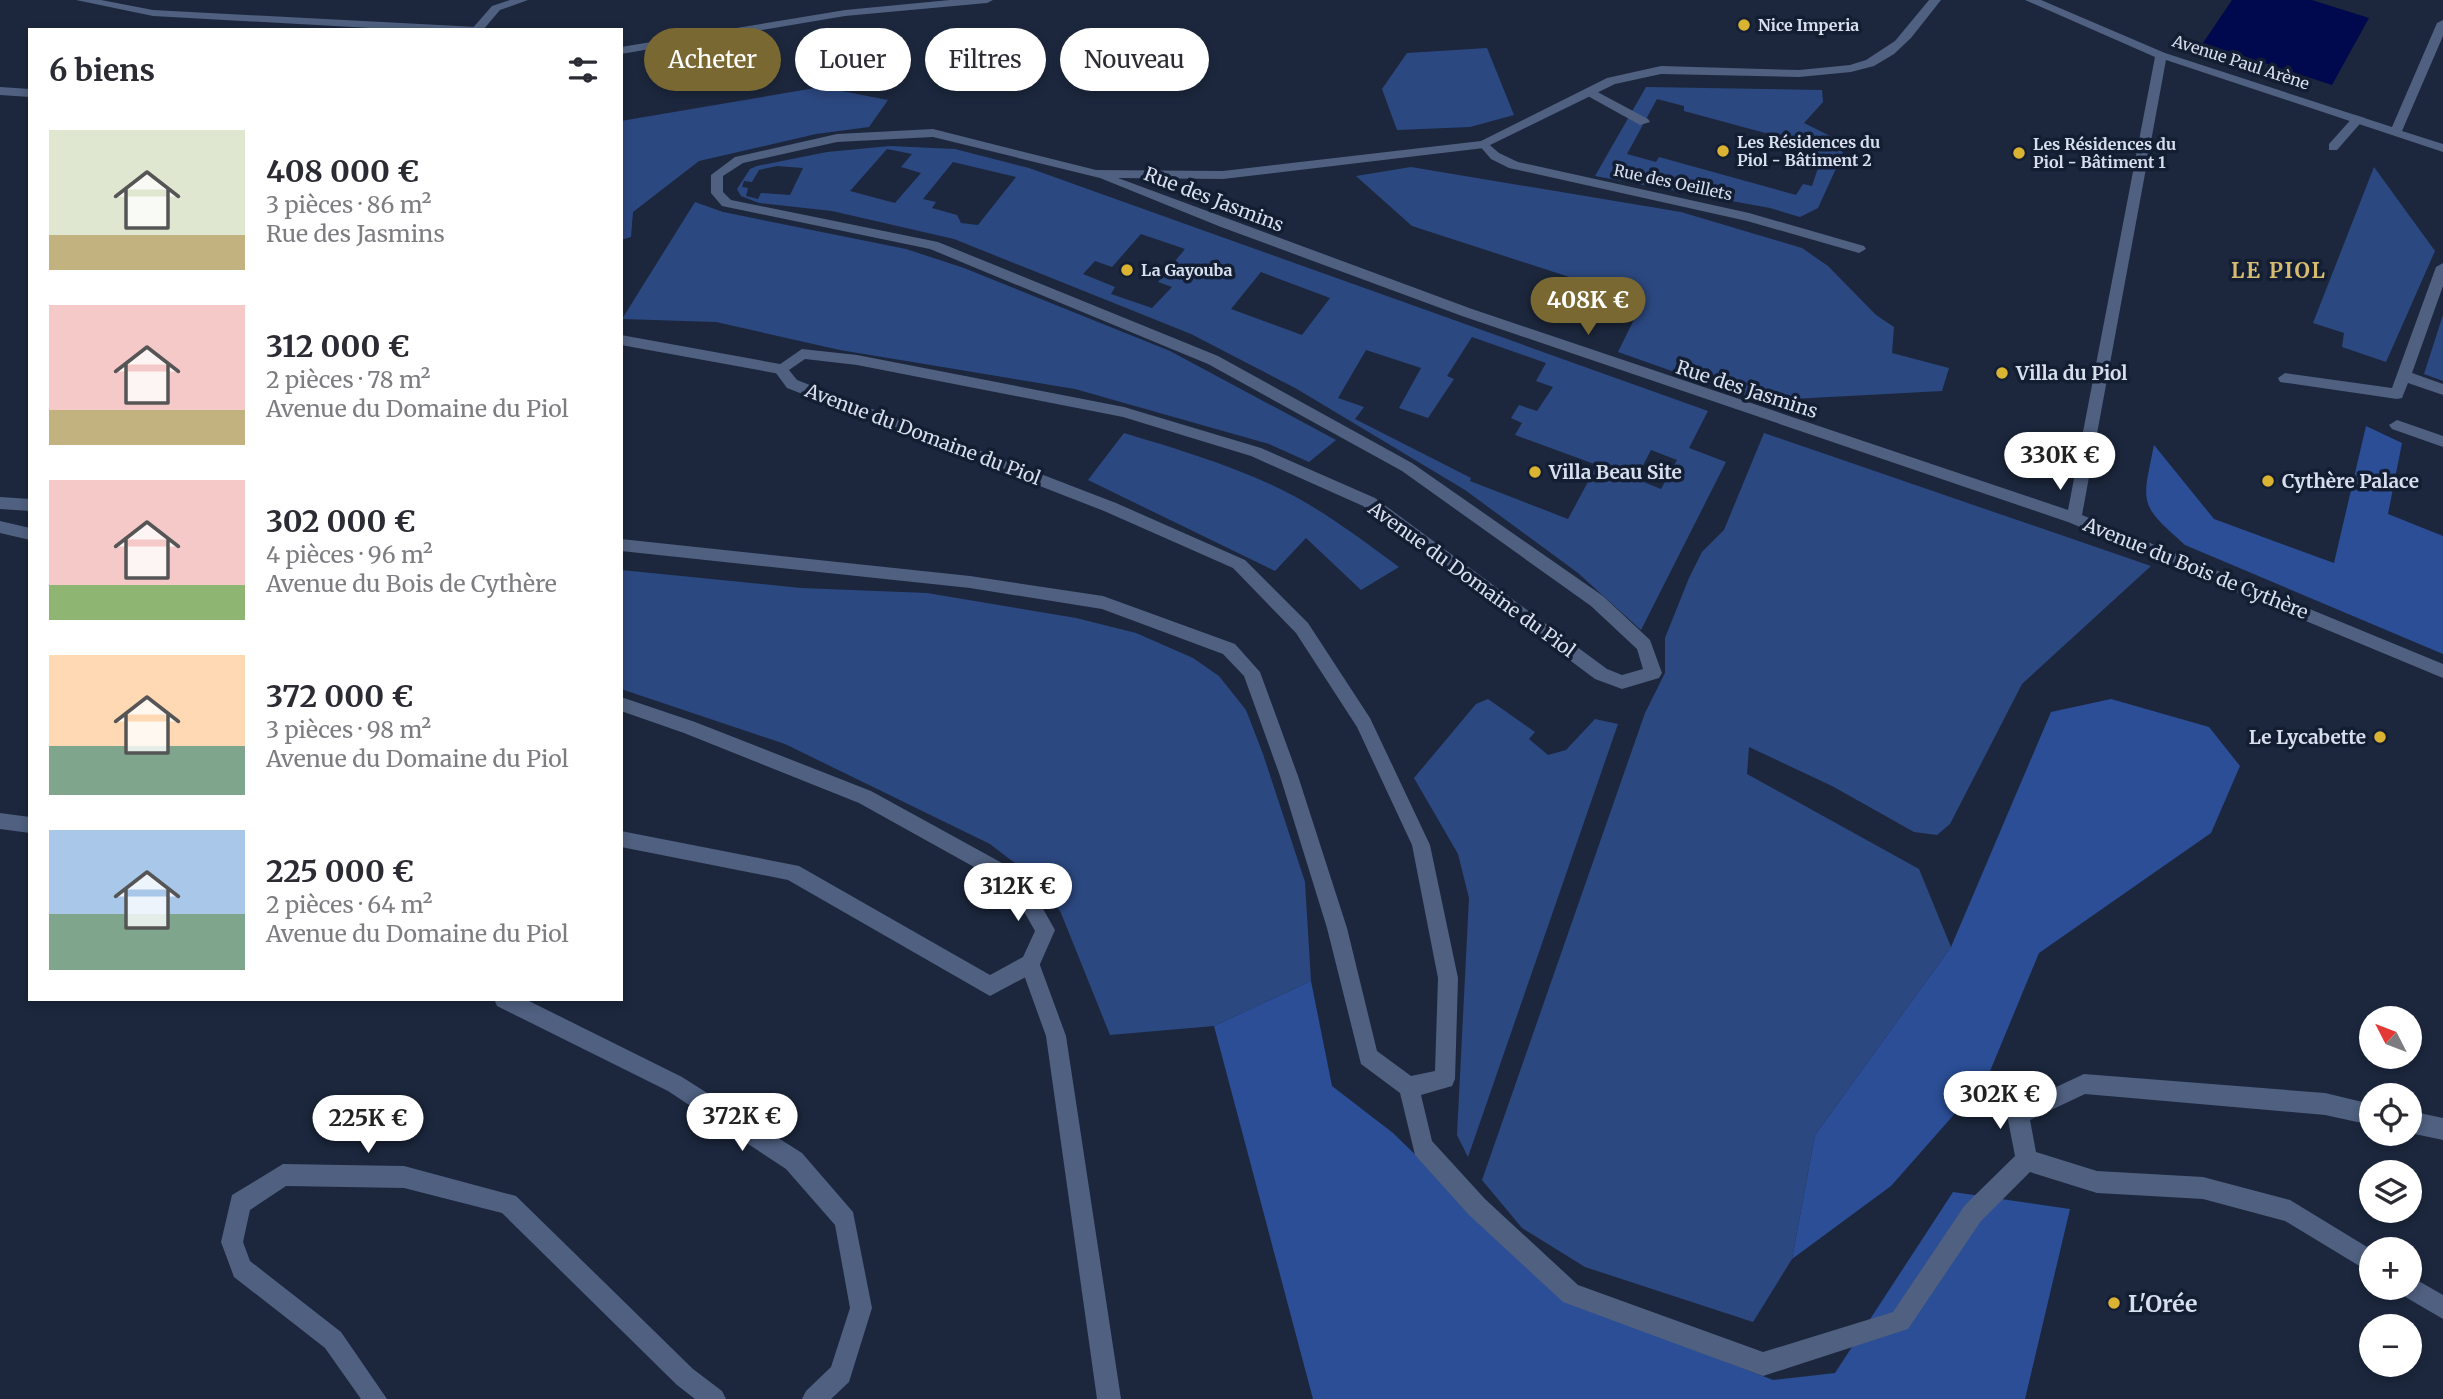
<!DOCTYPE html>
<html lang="fr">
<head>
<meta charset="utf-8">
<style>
  body { margin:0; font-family:Merriweather,serif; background:#f7f7f7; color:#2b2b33; height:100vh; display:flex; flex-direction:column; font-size:26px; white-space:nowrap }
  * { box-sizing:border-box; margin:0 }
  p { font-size:23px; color:#7c7c81 }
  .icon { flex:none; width:38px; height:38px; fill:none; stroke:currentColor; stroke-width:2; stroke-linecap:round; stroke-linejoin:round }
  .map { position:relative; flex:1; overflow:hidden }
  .drawer { position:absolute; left:28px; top:28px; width:595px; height:973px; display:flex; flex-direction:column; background:#fff; border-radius:0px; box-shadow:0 4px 10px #0003 }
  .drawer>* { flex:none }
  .guide { position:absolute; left:644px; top:28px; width:665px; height:63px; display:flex; gap:14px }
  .needle { width:46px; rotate:312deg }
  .tools { position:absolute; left:2359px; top:1006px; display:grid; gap:14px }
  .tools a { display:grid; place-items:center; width:63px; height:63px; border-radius:50%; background:#fff; box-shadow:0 4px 10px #0003; font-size:35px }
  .price { position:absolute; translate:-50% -60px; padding:0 16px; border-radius:24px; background:#fff; color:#222; font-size:23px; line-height:46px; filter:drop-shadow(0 2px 4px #0008) }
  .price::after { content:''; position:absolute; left:50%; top:42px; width:21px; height:16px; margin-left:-10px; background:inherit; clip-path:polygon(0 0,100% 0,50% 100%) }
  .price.current { background:#7a6833; color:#fff }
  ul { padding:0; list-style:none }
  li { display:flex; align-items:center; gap:21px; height:175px; padding:0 21px }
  li span { display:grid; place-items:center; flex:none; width:196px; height:140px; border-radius:0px; color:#555 }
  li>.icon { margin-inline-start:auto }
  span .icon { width:84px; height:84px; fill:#fffc; stroke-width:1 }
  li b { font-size:30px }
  h2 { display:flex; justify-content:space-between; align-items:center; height:84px; padding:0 21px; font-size:30px }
  .pill { padding:0 24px; border-radius:32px; background:#fff; box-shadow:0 4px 10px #0003; font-size:24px; line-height:63px }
  .pill.current { background:#7a6833; color:#fff }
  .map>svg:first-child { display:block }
</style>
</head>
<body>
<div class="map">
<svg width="2443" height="1399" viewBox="0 0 2443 1399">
  <rect width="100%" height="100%" fill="#1c273d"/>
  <g fill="#2c4881" fill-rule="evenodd">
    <path d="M1487 48 1514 115 1470 127 1397 130 1382 89 1407 53Z"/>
    <path d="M821 87 888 100 869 127 816 134 699 161 633 212 631 237 621 240V121Z"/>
    <path d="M1646 87 1822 90 1823 102 1804 123 1836 139 1843 153 1818 208 1800 217 1770 208 1595 176ZM1657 99 1684 106V111L1817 147 1812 160 1820 162 1812 186 1803 184 1796 195 1659 157 1656 162 1627 154Z"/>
    <path d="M890 146 955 149 1029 168 1708 411 1689 448 1726 462 1641 630 1578 573 1465 490 1297 389 1191 334 954 239 832 211 759 203 741 196 737 189 750 169 757 166 827 152ZM887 149 912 154 901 167 921 173 895 203 850 191ZM953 162 1016 177 978 225 961 223 957 215 932 208 936 202 923 199ZM777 166 803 168 790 195 761 193 758 199 746 196 748 188 742 187 744 181 752 182 759 170ZM1141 234 1185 249 1158 282 1172 287 1152 308 1111 294 1115 287 1083 274 1095 261 1112 267ZM1261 272 1330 298 1302 335 1231 309ZM1472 337 1546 363 1536 381 1553 387 1537 411 1519 405 1511 418 1522 423 1515 435 1597 465 1568 519 1470 481 1471 478 1355 419 1364 407 1338 398 1366 350 1421 368 1399 408 1428 418 1454 379 1447 376ZM1651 450 1677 460 1661 489 1636 479Z"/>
    <path d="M1411 167 1681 212 1802 248 1828 266 1876 315 1894 327 1892 353 1949 368 1942 391 1757 401 1618 352 1643 301 1412 226 1356 176Z"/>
    <path d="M2374 167 2435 251 2386 362 2342 347 2344 333 2313 323Z"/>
    <path d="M695 202 723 212 906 249 964 268 1170 351 1336 440 1309 462 1269 444 1075 389 840 350 716 322 622 319Z"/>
    <path d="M2443 315V381L2424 374Z"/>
    <path d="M1124 433C1174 448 1224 463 1272 485 1318 506 1358 537 1399 567L1361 590 1306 538 1275 571 1088 480Z"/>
    <path d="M1764 433 2151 566 2022 684 1950 824 1937 835 1914 832 1832 786 1749 747 1747 774 1919 869 1951 947 1815 1135 1792 1259 1753 1322 1585 1267 1522 1228 1482 1180 1645 713 1665 673V638L1689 578 1702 552 1724 530Z"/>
    <path d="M621 570 801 588 927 593 1076 618 1136 633 1193 658 1219 676 1246 710 1263 754 1305 882 1311 981 1214 1026 1110 1035 1061 913 1042 884 990 844 785 744 621 689Z"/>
    <path d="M1488 699 1535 732 1529 739 1548 755 1566 750 1595 719 1618 724 1468 1157 1457 1135 1469 898 1458 854 1414 778 1476 704Z"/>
  </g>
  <g fill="#2b4e96">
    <path d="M2366 426 2402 443 2388 514 2443 536V654L2185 545C2138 503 2142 505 2154 445L2214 519 2334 563Z"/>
    <path d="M2111 699 2209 727 2240 766 2211 833 2039 953 1988 1076 1891 1186 1792 1259 1815 1135 1951 947 2051 712Z"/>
    <path d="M1311 981 1332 1086 1393 1133 1565 1300 1773 1380 1835 1373 1953 1192 2070 1209 2025 1399H1313L1214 1026Z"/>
  </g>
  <path fill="#00084e" d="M2232 0H2312L2369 18 2332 85 2203 43Z"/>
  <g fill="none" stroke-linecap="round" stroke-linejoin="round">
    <g fill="#4f6080" fill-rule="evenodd">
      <path d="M76 0H101L153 10 477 27 483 30H406L153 16Z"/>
      <path d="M1590 88 1648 119 1650 122 1640 125 1586 95 1584 92Z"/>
      <path d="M2355 115 2365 118 2337 150H2329V144Z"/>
      <path d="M1484 140 1499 153 1518 162 1749 213 1864 246 1866 249 1859 253 1747 221 1509 168 1491 159 1478 144Z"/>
      <path d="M2443 263V286L2412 373 2443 384V395L2408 383 2402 398 2397 399 2280 382 2278 378 2285 373 2392 388 2436 267Z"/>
      <path d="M621 335 780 364 787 369 780 374 621 345Z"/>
      <path d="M2397 420 2443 436V447L2392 429 2389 425Z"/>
      <path d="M0 813 30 817V833L0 829Z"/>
      <path d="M1030 955 1037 957 1066 1036 1121 1399H1097L1046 1036 1020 964 1023 957Z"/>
    </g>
    <g fill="#4f6080" fill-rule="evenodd">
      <path d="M510 0H528L500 10 483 30H471L492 6Z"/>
      <path d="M1929 0H1941L1911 38 1894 54 1874 66 1851 72 1799 77 1661 74 1615 84 1484 148 1223 179 1118 178 1472 309 2068 510 2155 57 2025 0H2041L2165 53 2392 127 2437 23 2443 20V36L2402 131 2443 144V152L2166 60 2082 515 2443 664V678L2068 522 1462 316 1221 227 1100 178 933 137 837 142 743 163 723 176V192L731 200 938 242 1218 356 1412 463 1603 596 1650 640 1662 673 1659 678 1622 689 1595 679 1363 506 1251 456 1123 417 857 365 805 359 789 370 797 380 1116 503 1245 560 1308 623 1370 718 1430 845 1458 978 1455 1079 1452 1086 1421 1095 1432 1141 1485 1199 1578 1285 1763 1352 1893 1312 1965 1205 2015 1156 2007 1115 2011 1108 2084 1074 2325 1093 2371 1104V1125L2325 1115 2085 1094 2030 1120 2036 1152 2097 1171 2203 1177 2290 1200 2372 1250 2371 1273 2285 1221 2203 1199 2097 1193 2030 1172 1981 1221 1908 1329 1763 1376 1571 1305 1563 1302 1469 1215 1415 1155 1400 1093 1361 1064 1327 928 1280 776 1244 676 1223 654 1102 609 970 588 621 551V539L970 576 1103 596 1235 644 1260 672 1298 776 1347 928 1377 1051 1411 1076 1435 1071 1438 978 1412 845 1357 727 1296 633 1233 568 1104 511 787 388 773 369 802 349 857 355 1124 407 1261 448 1375 498 1607 669 1622 675 1643 669 1637 649 1591 606 1402 471 1208 364 930 249 722 206 711 193V175L735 157 837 134 933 129 1096 170 1223 171 1481 141 1607 78 1661 66 1799 70 1850 65 1866 60 1895 41Z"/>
      <path d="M0 497 30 499V511L0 509Z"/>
      <path d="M0 521 30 528V540L0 533Z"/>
      <path d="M621 697 695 722 871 791 1024 875 1055 930 1037 971 990 996 788 880 621 847V831L799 866 990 975 1023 957 1035 931 1010 887 859 803 684 733 621 711Z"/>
      <path d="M494 999H525L682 1077 802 1153 853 1212 872 1308 849 1382 831 1399H802L806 1391 831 1367 850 1308 835 1225 786 1169 668 1091 497 1006Z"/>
      <path d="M2410 1111 2443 1118V1140L2410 1133Z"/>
      <path d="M283 1164 404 1166 516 1196 693 1369 722 1391 726 1399H695L677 1385 502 1213 404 1188 286 1186 250 1210 243 1242 250 1261 341 1332 387 1399H361L325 1348 234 1277 221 1242 232 1195Z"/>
      <path d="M2410 1276 2443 1295V1319L2402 1295 2399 1288H2410Z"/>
    </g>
    <g fill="#4f6080" fill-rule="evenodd">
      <path d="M950 0H993L987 3 845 16 621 54V47L845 10Z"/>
      <path d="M0 87 30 89V97L0 95Z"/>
    </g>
  </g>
  <g fill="#dab333" stroke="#131e33" stroke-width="2.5">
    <circle cx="1744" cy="25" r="7"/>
    <circle cx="1723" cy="151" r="7"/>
    <circle cx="2019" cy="153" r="7"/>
    <circle cx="1127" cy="270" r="7"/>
    <circle cx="2002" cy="373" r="7"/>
    <circle cx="1535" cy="472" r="7"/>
    <circle cx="2268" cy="481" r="7"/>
    <circle cx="2380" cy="737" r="7"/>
    <circle cx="2114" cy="1303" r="7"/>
  </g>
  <g text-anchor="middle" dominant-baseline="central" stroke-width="7" stroke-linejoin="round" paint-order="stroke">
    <g font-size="16" font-weight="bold" fill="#d7dfee" stroke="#131e33" text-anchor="start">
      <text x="1758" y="25">Nice Imperia</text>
      <text x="1737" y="142">Les Résidences du<tspan x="1737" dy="18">Piol - Bâtiment 2</tspan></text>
      <text x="2033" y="144">Les Résidences du<tspan x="2033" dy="18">Piol - Bâtiment 1</tspan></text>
      <text x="1141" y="270">La Gayouba</text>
    </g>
    <g font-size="16" fill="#d7dfee" stroke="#131e33">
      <text transform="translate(2241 62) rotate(18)">Avenue Paul Arène</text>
      <text transform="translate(1673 182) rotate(12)">Rue des Oeillets</text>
    </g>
    <g font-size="19" fill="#d7dfee" stroke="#131e33">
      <text transform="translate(1214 199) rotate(21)">Rue des Jasmins</text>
      <text transform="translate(1747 389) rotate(18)">Rue des Jasmins</text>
      <text transform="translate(923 434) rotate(21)">Avenue du Domaine du Piol</text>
      <text transform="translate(2196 568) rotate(22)">Avenue du Bois de Cythère</text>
      <text transform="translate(1472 579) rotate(36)">Avenue du Domaine du Piol</text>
    </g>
    <g font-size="19" font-weight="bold" fill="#d7dfee" stroke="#131e33" text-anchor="start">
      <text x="2016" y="373">Villa du Piol</text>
      <text x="1549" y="472">Villa Beau Site</text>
      <text x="2282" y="481">Cythère Palace</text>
      <text x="2366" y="737" text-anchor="end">Le Lycabette</text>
    </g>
    <g font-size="21" font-weight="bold" letter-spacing="2" fill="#d6bc71" stroke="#131e33">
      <text x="2279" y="270">LE PIOL</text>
    </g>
    <g font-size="23" font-weight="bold" fill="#d7dfee" stroke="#131e33" text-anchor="start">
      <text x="2128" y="1303">L'Orée</text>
    </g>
  </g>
</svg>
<div class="tools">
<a><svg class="needle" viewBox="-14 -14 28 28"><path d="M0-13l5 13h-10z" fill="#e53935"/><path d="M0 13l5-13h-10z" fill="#7c7c81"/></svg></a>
<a><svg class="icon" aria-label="locate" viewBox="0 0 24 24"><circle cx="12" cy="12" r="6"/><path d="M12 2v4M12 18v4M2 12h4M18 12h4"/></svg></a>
<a><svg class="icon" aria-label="layers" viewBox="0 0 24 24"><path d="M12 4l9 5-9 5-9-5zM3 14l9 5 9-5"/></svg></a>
<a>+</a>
<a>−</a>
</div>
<b class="price current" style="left:1588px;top:337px">408K €</b>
<b class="price" style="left:2060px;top:492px">330K €</b>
<b class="price" style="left:1018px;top:923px">312K €</b>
<b class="price" style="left:2000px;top:1131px">302K €</b>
<b class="price" style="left:742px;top:1153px">372K €</b>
<b class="price" style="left:368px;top:1155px">225K €</b>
<div class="guide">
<a class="pill current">Acheter</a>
<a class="pill">Louer</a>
<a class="pill">Filtres</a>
<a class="pill">Nouveau</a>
</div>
<section class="drawer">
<h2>6 biens<svg class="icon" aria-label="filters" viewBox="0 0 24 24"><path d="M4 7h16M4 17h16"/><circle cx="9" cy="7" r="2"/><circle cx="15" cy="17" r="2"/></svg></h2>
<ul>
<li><span style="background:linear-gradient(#dfe7d0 75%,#c2b280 0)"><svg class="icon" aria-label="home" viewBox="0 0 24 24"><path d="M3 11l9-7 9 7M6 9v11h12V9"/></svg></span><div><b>408 000 €</b><p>3 pièces · 86 m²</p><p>Rue des Jasmins</p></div></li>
<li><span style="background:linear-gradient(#f6c9c9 75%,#c2b280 0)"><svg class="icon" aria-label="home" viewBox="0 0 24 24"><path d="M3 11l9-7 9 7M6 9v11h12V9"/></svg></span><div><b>312 000 €</b><p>2 pièces · 78 m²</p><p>Avenue du Domaine du Piol</p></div></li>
<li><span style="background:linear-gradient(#f6c9c9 75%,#8fb573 0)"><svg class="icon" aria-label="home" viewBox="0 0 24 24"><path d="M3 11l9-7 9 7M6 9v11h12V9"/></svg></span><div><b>302 000 €</b><p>4 pièces · 96 m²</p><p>Avenue du Bois de Cythère</p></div></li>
<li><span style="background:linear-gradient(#ffd9b3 65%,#7fa58c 0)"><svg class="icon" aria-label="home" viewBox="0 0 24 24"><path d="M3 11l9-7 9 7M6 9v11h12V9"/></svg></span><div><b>372 000 €</b><p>3 pièces · 98 m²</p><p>Avenue du Domaine du Piol</p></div></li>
<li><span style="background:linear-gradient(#a9c7e8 60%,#7fa58c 0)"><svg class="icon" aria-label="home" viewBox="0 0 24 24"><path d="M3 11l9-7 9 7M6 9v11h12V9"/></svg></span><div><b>225 000 €</b><p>2 pièces · 64 m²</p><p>Avenue du Domaine du Piol</p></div></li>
</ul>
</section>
</div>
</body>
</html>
